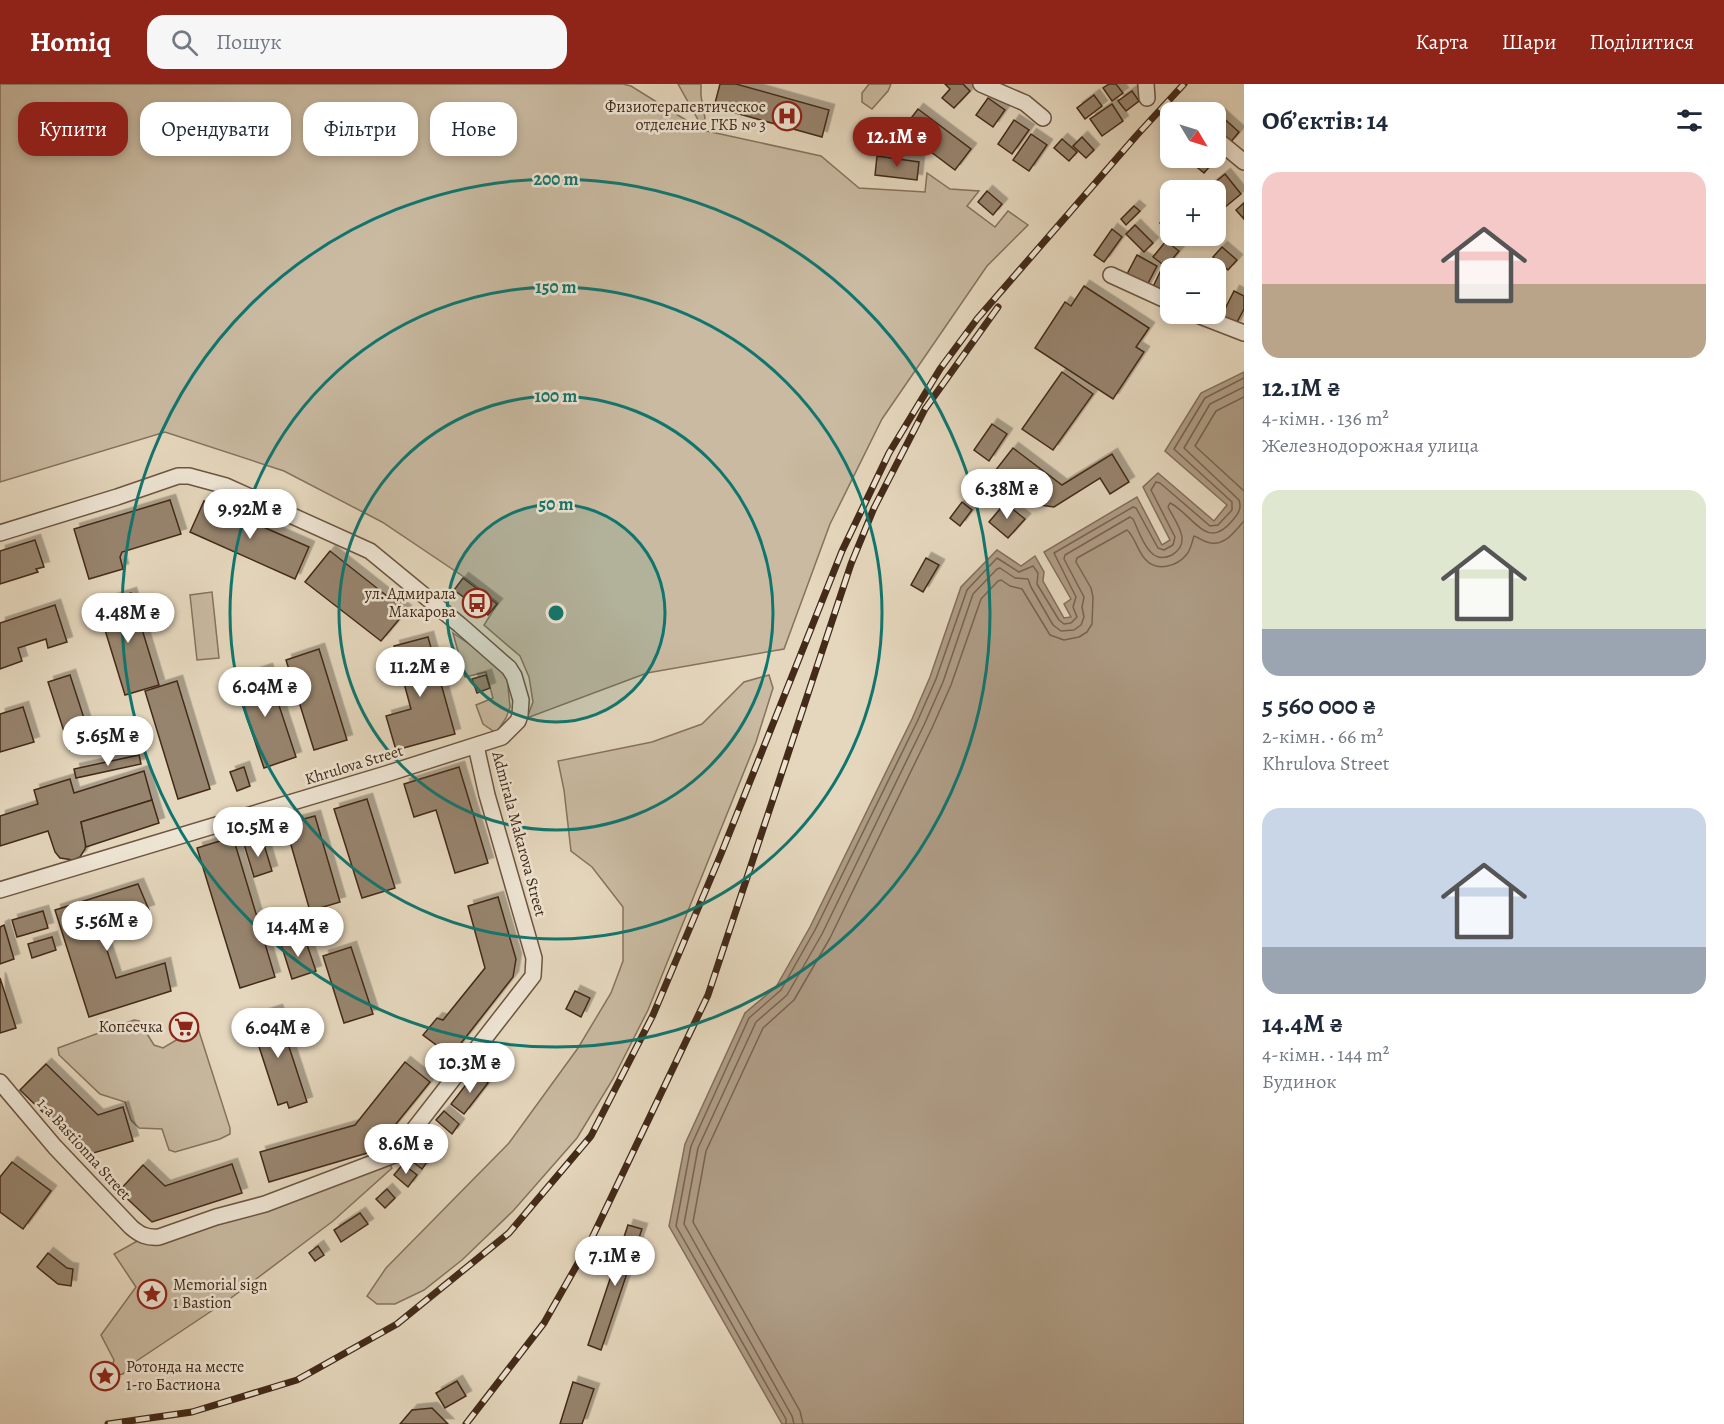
<!DOCTYPE html>
<html lang="uk">
<head>
<meta charset="utf-8">
<style>
  body { margin:0; font-family:Alegreya,serif; background:#f6f6f7; color:#1f2937; height:100vh; display:flex; flex-direction:column; font-size:22px; white-space:nowrap }
  * { box-sizing:border-box; margin:0 }
  p { font-size:20px; color:#747a83 }
  .icon { flex:none; width:33px; height:33px; fill:none; stroke:currentColor; stroke-width:2; stroke-linecap:round; stroke-linejoin:round }
  .map { position:relative; flex:1; overflow:hidden }
  .sheet { display:flex; flex-direction:column; background:#fff; width:480px }
  .sheet>* { flex:none }
  .guide { position:absolute; left:18px; top:18px; width:570px; height:54px; display:flex; gap:12px }
  .needle { width:39px; rotate:128deg }
  .controls { position:absolute; left:1160px; top:18px; display:grid; gap:12px }
  .controls a { display:grid; place-items:center; width:66px; height:66px; border-radius:12px; background:#fff; box-shadow:0 3px 9px #0003; font-size:30px }
  .price { position:absolute; translate:-50% -51px; padding:0 14px; border-radius:21px; background:#fff; color:#222; font-size:20px; line-height:39px; filter:drop-shadow(0 2px 3px #0008) }
  .price::after { content:''; position:absolute; left:50%; top:36px; width:18px; height:14px; margin-left:-9px; background:inherit; clip-path:polygon(0 0,100% 0,50% 100%) }
  .price.active { background:#8f2418; color:#fff }
  ul { padding:0; list-style:none }
  li { display:grid; align-content:center; gap:12px; height:318px; padding:0 18px }
  li span { display:grid; place-items:center; height:186px; border-radius:18px; color:#555 }
  li>.icon { margin-inline-start:auto }
  span .icon { width:108px; height:108px; fill:#fffc; stroke-width:1 }
  li b { font-size:26px }
  h2 { display:flex; justify-content:space-between; align-items:center; height:72px; padding:0 18px; font-size:26px }
  .pill { padding:0 21px; border-radius:18px; background:#fff; box-shadow:0 3px 9px #0003; font-size:21px; line-height:54px }
  .pill.active { background:#8f2418; color:#fff }
  header { display:flex; align-items:center; gap:36px; box-sizing:border-box; height:84px; padding:0 30px; background:#8f2418; color:#fff }
  header strong { font-size:28px }
  nav { display:flex; gap:33px; margin-inline-start:auto; font-size:21px }
  .search { width:420px; height:54px; background:#f6f6f7; display:flex; align-items:center; gap:15px; box-sizing:border-box; padding:0 21px; border-radius:18px; color:#747a83; font-size:22px }
  main { display:flex; flex:1; min-height:0 }
  .map>svg:first-child { display:block }
</style>
</head>
<body>
<header>
<strong>Homiq</strong>
<div class="search"><svg class="icon" aria-label="search" viewBox="0 0 24 24"><circle cx="10" cy="10" r="6"/><path d="M15 15l6 6"/></svg>Пошук</div>
<nav><a>Карта</a><a>Шари</a><a>Поділитися</a></nav>
</header>
<main>
<div class="map">
<svg width="1244" height="1340" viewBox="0 0 1244 1340">
  <defs>
    <filter id="shadow"><feDropShadow dx="5.5" dy="-5.5" stdDeviation="0" flood-color="#0004"/></filter>
  </defs>
  <rect width="100%" height="100%" fill="#e5d7bd"/>
  <filter id="stains"><feTurbulence type="fractalNoise" baseFrequency=".00333" numOctaves="4"/><feColorMatrix values="0 0 0 0 .2 0 0 0 0 .09 0 0 0 0 .02 0 0 0 .5 -.17"/></filter>
  <radialGradient id="worn" r=".72"><stop offset=".6" stop-color="#630" stop-opacity="0"/><stop offset="1" stop-color="#630" stop-opacity=".3"/></radialGradient>
  <g fill="#c9baa1" stroke="#86725d" stroke-width="1.5">
    <path d="M0 0H623L631 2 702 46 821 72 859 104 925 108 927 89 950 105 979 107 967 122 995 143 1008 127 1028 141 987 182 882 335 830 440 784 565 647 589 527 634 533 618 529 593 520 572 484 541 498 519 464 493 382 438 284 387 165 348 0 398Z"/>
    <path d="M678 0H701V12L705 34 701 41Z"/>
    <path d="M869 0H891L888 7 872 25 862 18V9Z"/>
    <path d="M212 508 219 574 197 576 190 511Z"/>
    <path d="M453 549 500 581 507 593 510 623 506 634 496 649 483 640 476 621 493 614 486 588 465 593Z"/>
    <path d="M769 591 773 604 756 658 648 926 613 995 577 1054 513 1127 462 1176 424 1206 395 1220H377L367 1212 386 1184 509 1059 578 964 611 909 623 877V823L592 783 571 767 564 706 558 677 652 658 702 640 744 598Z"/>
    <path d="M134 936 139 937 154 961 163 964 178 955 190 950 188 940 196 938 230 1044V1050L220 1055 175 1068 169 1066 162 1045 139 1044 131 1036 125 1018 100 1010 59 971 58 964Z"/>
    <path d="M387 1076 392 1084 333 1137 231 1214 129 1282 123 1290 118 1291 111 1285 114 1276 101 1251 136 1203 114 1170 148 1151Z"/>
  </g>
  <path fill="#ae9c85" stroke="#836e5a" stroke-width="1.5" d="M1244 288V1340H782L669 1142 685 1060 745 929 776 903 810 843 912 635 930 593 961 503 997 466 1021 482 1035 472 1044 488 1043 497 1064 534 1071 533 1064 520 1071 515 1044 468 1137 413 1162 461 1170 456 1143 403 1158 389 1214 437 1227 421 1165 367 1201 309Z"/>
  <g fill="none" stroke-linecap="round" stroke-linejoin="round">
    <g stroke="#78634f" stroke-width="1.5">
      <path d="M1244 313 1216 327 1195 362 1244 407"/>
      <path d="M786 1340V1335L676 1142 691 1062 749 934 781 906 815 846 917 638 936 595 967 506 997 474 1019 488 1033 482 1038 489 1037 500 1059 536 1064 540 1071 539 1077 533 1073 523 1076 513 1054 469 1133 423 1136 424 1158 464 1164 466 1173 461 1175 453 1151 406 1156 398 1160 399 1210 442 1218 441 1232 426V418L1174 365 1205 314 1244 294"/>
      <path d="M794 1340 792 1332 684 1140 698 1064 756 938 787 911 822 850 924 641 943 598 973 510 997 485 1000 484 1015 494 1028 495 1031 503 1053 541 1061 547 1074 546 1081 541 1084 533 1082 523 1084 513 1064 475 1065 471 1130 433 1133 435C1138 445 1144 464 1154 471 1160 475 1166 474 1172 471 1193 458 1176 439 1168 423L1170 419C1194 431 1206 468 1232 437 1238 430 1242 425 1239 416L1184 364 1210 320 1244 303"/>
      <path d="M803 1340 800 1327 693 1138 706 1067 763 944 794 916 830 854 932 644 951 601 981 515 998 497 1001 496 1010 502 1022 505 1050 551 1064 556 1079 553 1087 548 1092 540 1093 513 1091 504 1076 478 1077 474 1127 446C1135 453 1137 466 1145 475 1156 488 1177 483 1187 470 1191 465 1192 458 1194 452 1198 453 1202 457 1207 458 1224 464 1234 448 1244 437"/>
    </g>
  </g>
  <g fill="#97846e" stroke="#432a19" stroke-width="1.5" filter="url(#shadow)">
    <path d="M720 0H736L829 26 822 53 714 23Z"/>
    <path d="M945 0H963L970 7 954 24 942 14 950 5Z"/>
    <path d="M1109 0H1116L1123 9 1112 17 1103 4Z"/>
    <path d="M1132 7 1139 17 1126 27 1118 17Z"/>
    <path d="M1094 11 1102 22 1085 35 1077 24Z"/>
    <path d="M988 14 1005 26 993 43 976 31Z"/>
    <path d="M1112 20 1123 37 1102 52 1090 35Z"/>
    <path d="M918 25 971 65 955 86 902 46Z"/>
    <path d="M1219 30 1239 48 1230 59 1215 46V35Z"/>
    <path d="M1014 36 1029 46 1012 70 998 60Z"/>
    <path d="M875 44 889 51 885 61 870 55Z"/>
    <path d="M1031 50 1047 61 1029 87 1013 76Z"/>
    <path d="M1082 53 1094 66 1086 74 1073 62Z"/>
    <path d="M1062 55 1077 68 1069 77 1054 64Z"/>
    <path d="M1215 58 1224 66 1204 89 1188 76 1190 74H1215Z"/>
    <path d="M877 72 919 78 917 96 875 91Z"/>
    <path d="M1225 90 1241 110 1224 124 1215 113V106H1210L1208 104Z"/>
    <path d="M987 107 1002 120 993 131 978 118Z"/>
    <path d="M1244 119V135L1236 126Z"/>
    <path d="M1134 122 1140 127 1126 141 1121 135Z"/>
    <path d="M1170 128V149L1160 139Z"/>
    <path d="M1135 141 1153 159 1144 168 1126 150Z"/>
    <path d="M1112 145 1122 153 1104 178 1094 171Z"/>
    <path d="M1166 157 1179 167 1166 183 1153 173Z"/>
    <path d="M1222 163 1237 176 1228 186 1213 173Z"/>
    <path d="M1137 171 1157 182 1145 205 1125 194Z"/>
    <path d="M1161 186 1170 191V215L1151 207Z"/>
    <path d="M1084 202 1149 244 1136 263 1144 268 1113 315 1035 264 1065 218 1071 222Z"/>
    <path d="M1234 207 1244 212V225L1235 242 1220 235Z"/>
    <path d="M1062 288 1093 310 1053 366 1022 345Z"/>
    <path d="M992 340 1007 350 989 377 974 366Z"/>
    <path d="M1013 364 1062 401 1112 370 1129 398 1110 410 1100 394 1054 423 1040 421 995 387Z"/>
    <path d="M170 416 181 450 122 468 120 473 123 485 89 495 74 445Z"/>
    <path d="M204 417 309 463 295 495 190 448Z"/>
    <path d="M962 418 972 426 960 442 950 434Z"/>
    <path d="M1005 419 1025 435 1008 454 989 438Z"/>
    <path d="M35 456 44 483 36 485 38 488 0 500V467Z"/>
    <path d="M330 467 406 527 381 557 305 498Z"/>
    <path d="M926 474 939 481 923 508 911 501Z"/>
    <path d="M463 494 497 520 488 531 454 506Z"/>
    <path d="M131 509 159 601 125 611 97 520Z"/>
    <path d="M55 521 67 558 48 564 46 555 18 564 22 577 0 585V539Z"/>
    <path d="M428 553 455 650 396 666 386 632 411 625 394 562Z"/>
    <path d="M319 565 347 656 314 666 286 576Z"/>
    <path d="M267 585 296 673 264 684 234 596Z"/>
    <path d="M70 591 92 659 70 666 48 598Z"/>
    <path d="M486 591 490 604 477 609 472 595Z"/>
    <path d="M177 597 210 705 178 715 145 607Z"/>
    <path d="M23 623 34 658 0 668V630Z"/>
    <path d="M139 671 141 680 76 694 74 685Z"/>
    <path d="M244 683 250 702 237 707 230 688Z"/>
    <path d="M459 683 488 779 455 789 436 726 414 733 404 700Z"/>
    <path d="M144 687 152 716 81 738 86 759 85 765 80 773 73 776 60 774 55 768 48 747 0 762V732L38 720 34 706 70 695 74 709Z"/>
    <path d="M367 715 395 804 362 814 334 725Z"/>
    <path d="M152 716 159 739 86 763 81 738Z"/>
    <path d="M315 732 340 818 310 827 285 740Z"/>
    <path d="M285 742 289 754 281 756 278 744Z"/>
    <path d="M233 753 275 893 240 904 197 764Z"/>
    <path d="M262 754 272 787 254 793 244 760Z"/>
    <path d="M138 800 149 826 99 842 116 894 165 879 171 907 89 933 55 826Z"/>
    <path d="M498 813 516 875 513 893 451 972 423 951 437 934 443 936 485 884 468 822Z"/>
    <path d="M43 827 48 844 17 853 12 836Z"/>
    <path d="M4 841 14 875 0 880V843Z"/>
    <path d="M304 852 316 887 292 895 281 860Z"/>
    <path d="M52 853 56 866 32 874 28 860Z"/>
    <path d="M351 863 373 930 344 939 323 872Z"/>
    <path d="M0 894 16 944 0 949Z"/>
    <path d="M575 907 590 914 581 933 566 925Z"/>
    <path d="M277 926 307 1018 289 1024 287 1018 278 1021 250 935Z"/>
    <path d="M186 935 190 949 182 951 178 938Z"/>
    <path d="M405 978 430 998 374 1067 269 1098 260 1068 355 1041Z"/>
    <path d="M46 980 98 1031 123 1023 133 1057 87 1071 20 1006Z"/>
    <path d="M475 989 488 999 464 1030 451 1020Z"/>
    <path d="M444 1027 459 1040 452 1050 436 1036Z"/>
    <path d="M418 1063 431 1073 422 1085 408 1074Z"/>
    <path d="M12 1078 51 1107 23 1145 0 1128V1093Z"/>
    <path d="M232 1080 242 1109 152 1138 119 1107 143 1081 165 1102Z"/>
    <path d="M403 1080 417 1091 408 1103 394 1091Z"/>
    <path d="M387 1105 395 1114 385 1124 376 1115Z"/>
    <path d="M360 1129 368 1140 341 1158 334 1146Z"/>
    <path d="M628 1141 642 1145 601 1266 588 1261Z"/>
    <path d="M318 1162 324 1171 315 1177 309 1169Z"/>
    <path d="M48 1169 67 1184 73 1185 71 1202 58 1200 37 1183Z"/>
    <path d="M457 1297 466 1312 445 1324 436 1309Z"/>
    <path d="M573 1298 594 1305 582 1340H560Z"/>
    <path d="M432 1324 448 1340H400L412 1326Z"/>
  </g>
  <g fill="none" stroke-linecap="round" stroke-linejoin="round">
    <g stroke="#6c5542" stroke-width="18">
      <g id="minor">
        <path d="M981 0 1025 19 1043 34"/>
        <path d="M1146 0 1147 14"/>
        <path d="M1215 54 1244 78"/>
        <path d="M1111 191 1170 218"/>
        <path d="M1195 230 1244 249"/>
        <path d="M0 449 117 413 178 392H189L226 402 370 467 460 541 509 584 514 592 521 616 520 631 518 637 502 653 386 690 0 806"/>
        <path d="M0 998 55 1063 131 1143C140 1151 147 1154 159 1153L216 1133 265 1120 394 1071 533 892 534 874 487 711 476 662"/>
      </g>
    </g>
    <use href="#minor" stroke="#eee5d4" stroke-width="15"/>
    <g stroke="#432a19" stroke-width="7">
      <g id="rail">
        <path d="M108 1340 192 1328 297 1296 397 1240 509 1149 591 1052 653 931 721 770 842 467 889 369 940 285 977 235 1137 51 1184 0"/>
        <path d="M466 1340 544 1239 590 1158 708 911 851 480 874 424 925 325 998 223"/>
      </g>
    </g>
    <use href="#rail" stroke="#eee5d4" stroke-width="4.5" stroke-dasharray="14" stroke-linecap="butt"/>
  </g>
  <circle cx="556" cy="529" r="109" fill="#0f766e" fill-opacity=".12"/>
  <g fill="none" stroke="#0f766e" stroke-width="3">
    <circle cx="556" cy="529" r="109"/>
    <circle cx="556" cy="529" r="217"/>
    <circle cx="556" cy="529" r="326"/>
    <circle cx="556" cy="529" r="434"/>
  </g>
  <defs>
    <g id="hospital-ring" transform="scale(1.5)"><circle r="9.5" fill="#eee5d4" stroke="#8f2418" stroke-width="1.5"/><path d="M-5-5h3v3.5h4V-5h3V5h-3V1.5h-4V5h-3Z" fill="#8f2418"/></g>
    <g id="bus-ring" transform="scale(1.5)"><circle r="9.5" fill="#eee5d4" stroke="#8f2418" stroke-width="1.5"/><path d="M-5-6H5V4H4V6H2V4H-2V6H-4V4H-5ZM-3.5-4V0h7V-4ZM-3.5 1.2v1.5H-2V1.2ZM2 1.2v1.5H3.5V1.2Z" fill="#8f2418"/></g>
    <g id="supermarket-ring" transform="scale(1.5)"><circle r="9.5" fill="#eee5d4" stroke="#8f2418" stroke-width="1.5"/><path d="M-6-5.5h2.5l.6 2H6L4.5 2H-2.5L-4.4-4H-6ZM-1.5 3.2a1.3 1.3 0 1 0 .1 0ZM3 3.2a1.3 1.3 0 1 0 .1 0Z" fill="#8f2418"/></g>
    <g id="sight-ring" transform="scale(1.5)"><circle r="9.5" fill="#eee5d4" stroke="#8f2418" stroke-width="1.5"/><path d="M0-6L1.8-2.2L6-1.7L2.9 1.2L3.7 5.4L0 3.3L-3.7 5.4L-2.9 1.2L-6-1.7L-1.8-2.2Z" fill="#8f2418"/></g>
  </defs>
  <g fill-rule="evenodd">
    <use href="#hospital-ring" x="787" y="32"/>
    <use href="#bus-ring" x="477" y="519"/>
    <use href="#supermarket-ring" x="184" y="943"/>
    <use href="#sight-ring" x="152" y="1210"/>
    <use href="#sight-ring" x="105" y="1292"/>
  </g>
  <g text-anchor="middle" dominant-baseline="central" stroke-width="5" stroke-linejoin="round" paint-order="stroke">
    <g font-size="16" fill="#432a19" stroke="#eee5d4" text-anchor="end">
      <text x="766" y="23">Физиотерапевтическое<tspan x="766" dy="18">отделение ГКБ № 3</tspan></text>
      <text x="456" y="510">ул. Адмирала<tspan x="456" dy="18">Макарова</tspan></text>
      <text x="163" y="943">Копеечка</text>
      <text x="173" y="1201" text-anchor="start">Memorial sign<tspan x="173" dy="18">1 Bastion</tspan></text>
      <text x="126" y="1283" text-anchor="start">Ротонда на месте<tspan x="126" dy="18">1-го Бастиона</tspan></text>
    </g>
    <g font-size="16" fill="#432a19" stroke="#eee5d4">
      <text transform="translate(354 681) rotate(-17)">Khrulova Street</text>
      <text transform="translate(519 750) rotate(75)">Admirala Makarova Street</text>
      <text transform="translate(84 1065) rotate(48)">1-a Bastionna Street</text>
    </g>
  </g>
  <circle cx="556" cy="529" r="9" fill="#0f766e" stroke="#eee5d4" stroke-width="3"/>
  <g font-size="18" text-anchor="middle" font-weight="bold" fill="#0f766e" stroke="#eee5d4" stroke-width="5" stroke-linejoin="round" paint-order="stroke">
    <text x="556" y="101">200 m</text>
    <text x="556" y="209">150 m</text>
    <text x="556" y="318">100 m</text>
    <text x="556" y="426">50 m</text>
  </g>
  <rect width="100%" height="100%" filter="url(#stains)"/>
  <rect width="100%" height="100%" fill="url(#worn)"/>
</svg>
<div class="controls">
<a><svg class="needle" viewBox="-14 -14 28 28"><path d="M0-13l5 13h-10z" fill="#e53935"/><path d="M0 13l5-13h-10z" fill="#747a83"/></svg></a>
<a>+</a>
<a>−</a>
</div>
<b class="price active" style="left:897px;top:84px">12.1M ₴</b>
<b class="price" style="left:1007px;top:436px">6.38M ₴</b>
<b class="price" style="left:250px;top:456px">9.92M ₴</b>
<b class="price" style="left:128px;top:560px">4.48M ₴</b>
<b class="price" style="left:420px;top:614px">11.2M ₴</b>
<b class="price" style="left:265px;top:634px">6.04M ₴</b>
<b class="price" style="left:108px;top:683px">5.65M ₴</b>
<b class="price" style="left:258px;top:774px">10.5M ₴</b>
<b class="price" style="left:107px;top:868px">5.56M ₴</b>
<b class="price" style="left:298px;top:874px">14.4M ₴</b>
<b class="price" style="left:278px;top:975px">6.04M ₴</b>
<b class="price" style="left:470px;top:1010px">10.3M ₴</b>
<b class="price" style="left:406px;top:1091px">8.6M ₴</b>
<b class="price" style="left:615px;top:1203px">7.1M ₴</b>
<div class="guide">
<a class="pill active">Купити</a>
<a class="pill">Орендувати</a>
<a class="pill">Фільтри</a>
<a class="pill">Нове</a>
</div>
</div>
<section class="sheet">
<h2>Об’єктів: 14<svg class="icon" aria-label="filters" viewBox="0 0 24 24"><path d="M4 7h16M4 17h16"/><circle cx="9" cy="7" r="2"/><circle cx="15" cy="17" r="2"/></svg></h2>
<ul>
<li><span style="background:linear-gradient(#f6c9c9 60%,#b9a48a 0)"><svg class="icon" aria-label="home" viewBox="0 0 24 24"><path d="M3 11l9-7 9 7M6 9v11h12V9"/></svg></span><div><b>12.1M ₴</b><p>4-кімн. · 136 m²</p><p>Железнодорожная улица</p></div></li>
<li><span style="background:linear-gradient(#dfe7d0 75%,#9aa5b1 0)"><svg class="icon" aria-label="home" viewBox="0 0 24 24"><path d="M3 11l9-7 9 7M6 9v11h12V9"/></svg></span><div><b>5 560 000 ₴</b><p>2-кімн. · 66 m²</p><p>Khrulova Street</p></div></li>
<li><span style="background:linear-gradient(#c9d6e8 75%,#9aa5b1 0)"><svg class="icon" aria-label="home" viewBox="0 0 24 24"><path d="M3 11l9-7 9 7M6 9v11h12V9"/></svg></span><div><b>14.4M ₴</b><p>4-кімн. · 144 m²</p><p>Будинок</p></div></li>
</ul>
</section>
</main>
</body>
</html>
